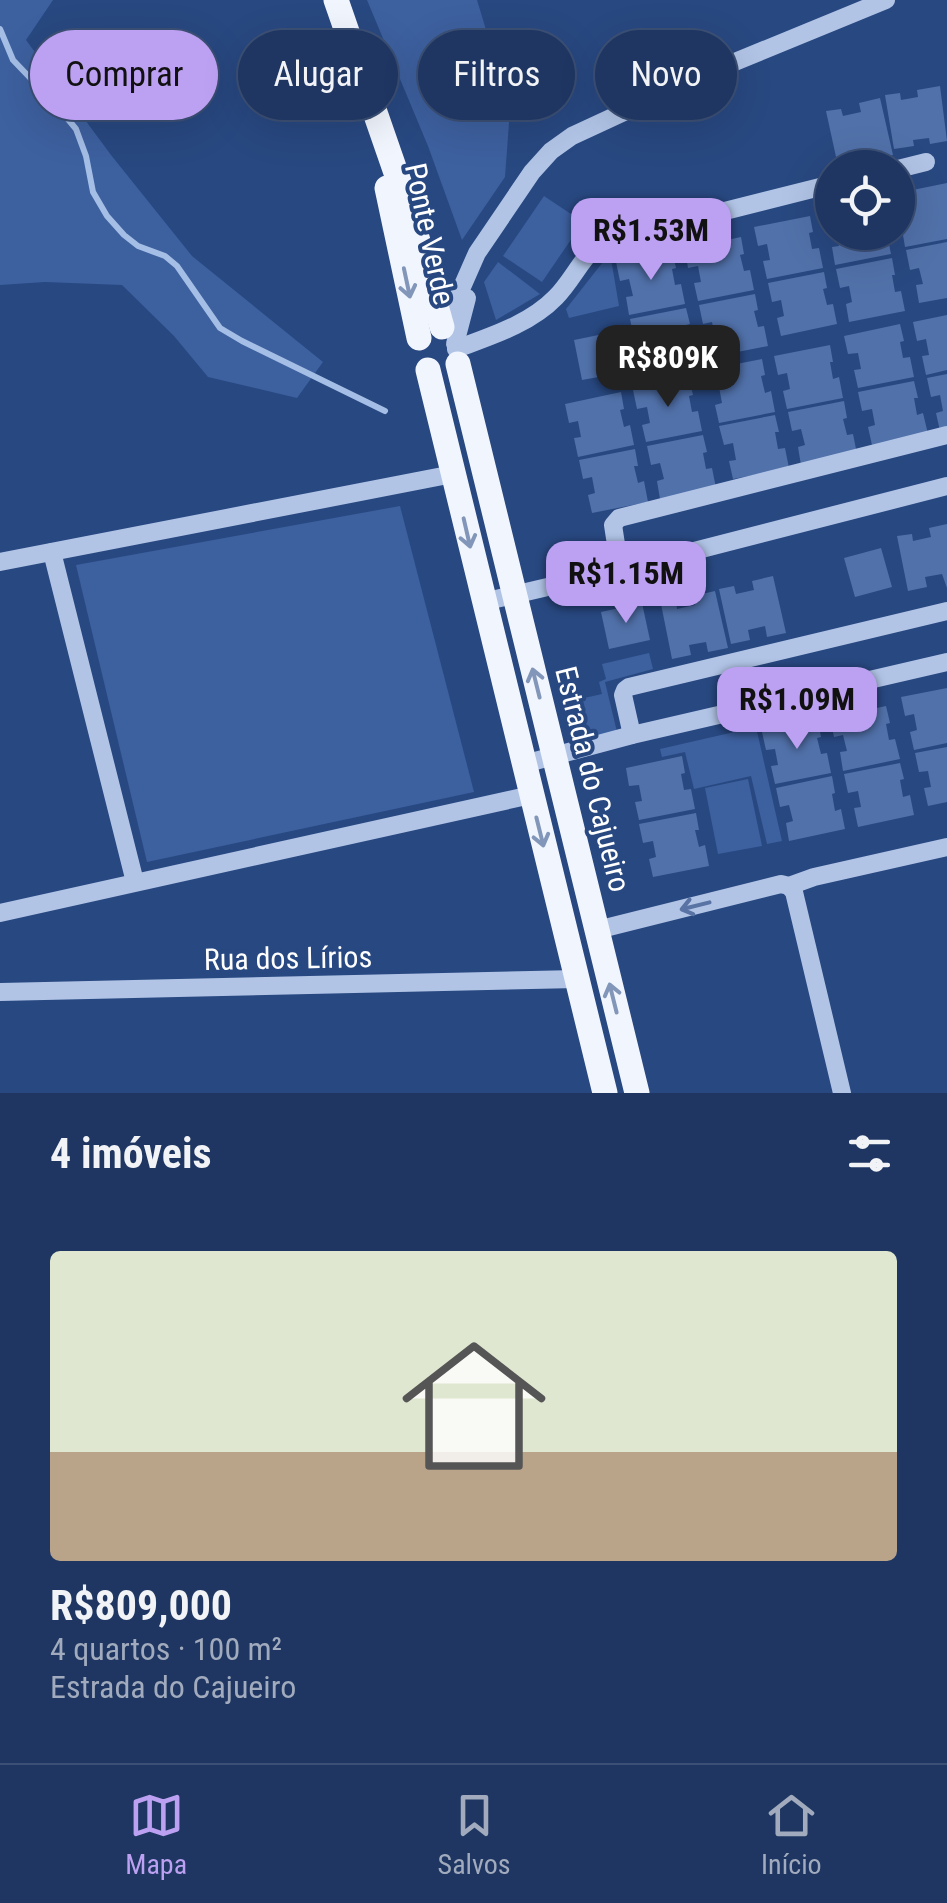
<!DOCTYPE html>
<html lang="pt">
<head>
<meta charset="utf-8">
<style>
  body { margin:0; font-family:"Roboto Condensed",sans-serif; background:#263e67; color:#f1f3f6; height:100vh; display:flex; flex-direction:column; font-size:38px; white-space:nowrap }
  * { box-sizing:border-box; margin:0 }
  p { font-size:32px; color:#a1abbd }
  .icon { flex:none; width:55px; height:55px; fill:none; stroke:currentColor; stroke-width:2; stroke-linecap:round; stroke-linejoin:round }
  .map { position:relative; height:1093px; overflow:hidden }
  .panel { display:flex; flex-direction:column; background:#1e3661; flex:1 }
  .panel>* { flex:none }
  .banner { position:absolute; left:30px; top:30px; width:888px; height:90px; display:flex; gap:20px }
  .fabs { position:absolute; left:815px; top:150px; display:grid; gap:20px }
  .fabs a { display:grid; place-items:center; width:100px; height:100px; border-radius:50%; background:#1e3661; box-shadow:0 10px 40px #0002,0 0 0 2px #3c5076; font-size:50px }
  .price { position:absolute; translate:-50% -85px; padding:0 22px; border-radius:20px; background:#bca0f2; color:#111; font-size:32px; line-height:65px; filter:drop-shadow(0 2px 5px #0008) }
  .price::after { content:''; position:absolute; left:50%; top:60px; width:30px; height:22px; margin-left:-15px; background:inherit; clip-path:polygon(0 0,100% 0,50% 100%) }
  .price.current { background:#222; color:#fff }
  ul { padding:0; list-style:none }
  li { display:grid; align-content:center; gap:20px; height:530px; padding:0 50px }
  li span { display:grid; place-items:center; height:310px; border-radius:10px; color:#555 }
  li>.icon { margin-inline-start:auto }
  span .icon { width:180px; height:180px; fill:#fffc; stroke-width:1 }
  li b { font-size:42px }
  h2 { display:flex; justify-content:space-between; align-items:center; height:120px; padding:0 50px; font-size:42px }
  .tag { padding:0 35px; border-radius:45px; background:#1e3661; box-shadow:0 10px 40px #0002,0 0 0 2px #3c5076; font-size:35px; line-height:90px }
  .tag.current { background:#bca0f2; color:#111 }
  .tabs { display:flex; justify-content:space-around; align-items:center; height:140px; border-top:2px solid #3c5076; background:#1e3661; font-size:28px; color:#a1abbd }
  .tabs a { display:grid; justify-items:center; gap:5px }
  .tabs .current { color:#bca0f2 }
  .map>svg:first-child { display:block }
</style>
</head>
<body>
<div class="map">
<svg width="947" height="1093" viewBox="0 0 947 1093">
  <rect width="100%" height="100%" fill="#284881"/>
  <g fill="#3d609f">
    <path d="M0 0H53L26 40 111 155 192 256 323 362 297 398 208 377 174 336 122 285 45 282 0 285Z"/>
    <path d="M367 0H477L510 109 505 177 462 240 428 146Z"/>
    <path d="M544 196 583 222 542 282 503 256Z"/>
    <path d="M610 253 619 306 569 318 566 309Z"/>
    <path d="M498 262 540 294 496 320 484 282Z"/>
    <path d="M400 506 474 792 147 862 76 565Z"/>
    <path d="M649 653 653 669 605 682 617 732 580 740 571 701 602 694 599 682 606 679 602 664Z"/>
    <path d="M756 727 782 841 767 844 751 776 694 789 685 752 662 757 660 749Z"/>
    <path d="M748 779 762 846 718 854 705 788Z"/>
  </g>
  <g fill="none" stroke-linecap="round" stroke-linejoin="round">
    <path stroke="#a5bee6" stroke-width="6" d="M0 29 13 60 57 106 76 129 86 156 93 192 107 216 124 235 138 246 165 256 177 266 220 328 242 341 385 411"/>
  </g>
  <g fill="#5171aa">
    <path d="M940 86 947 141 930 144 929 138 913 140 914 146 894 149 885 95 900 93 901 100 918 97 917 90Z"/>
    <path d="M880 98 893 155 874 159 872 149 855 152 857 162 838 166 826 111 841 109 843 116 861 112 859 103Z"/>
    <path d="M947 183V239L905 247 902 229 908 227 906 211 898 213V193Z"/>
    <path d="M832 210V230L826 232 822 213Z"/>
    <path d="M810 216 813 232 809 233 812 249 819 248 823 268 767 279 763 261 770 260 767 244 758 246 754 227Z"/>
    <path d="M836 232 887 234 891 254 835 265 832 247 839 246Z"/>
    <path d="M741 237 744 254 740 255 744 271 750 270 754 290 698 301 694 283 701 282 698 266 688 268 685 249Z"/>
    <path d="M947 242V298L919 303 916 285 923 284 919 268 910 270 906 250Z"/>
    <path d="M672 251 676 268 672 269 675 285 681 284 685 304 629 315 626 297 633 296 629 279 620 281 616 262Z"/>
    <path d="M892 258 895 275H892L895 292 901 291 905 311 849 322 846 304 852 302 849 286 840 288 836 269Z"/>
    <path d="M824 272 827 288 823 289 827 305 833 304 837 324 781 336 777 318 784 316 781 300 772 302 768 283Z"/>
    <path d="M755 294 758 310 754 311 758 327 764 326 768 346 712 357 708 340 715 338 712 322 703 324 699 305Z"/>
    <path d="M686 308 690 324 686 325 689 341 696 340 699 360 644 372 640 353 647 352 644 336 634 338 630 319Z"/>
    <path d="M947 315V370L926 375 922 356 929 355 926 339 917 341 913 322Z"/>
    <path d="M900 324 904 341 900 342 903 358 910 357 914 377 858 388 854 370 861 369 858 353 848 354 844 336Z"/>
    <path d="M618 331 626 372 582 380 574 340Z"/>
    <path d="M830 345 833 362H830L833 379 839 377 843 398 787 409 783 391 790 389 787 373 778 375 774 356Z"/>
    <path d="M762 359 765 375 761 376 765 393 771 391 775 412 719 423 715 405 722 403 719 387 709 389 706 370Z"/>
    <path d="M947 374V430L940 431 936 413 943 411 940 395 931 397 927 378Z"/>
    <path d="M689 379 693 395 689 396 692 412 698 411 702 431 646 442 642 425 650 423 647 407 637 409 633 390Z"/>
    <path d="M914 381 918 398H914L917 415 923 413 928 434 872 445 868 427 875 425 872 409 862 411 858 392Z"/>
    <path d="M621 392 624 409 620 410 624 427 630 425 634 445 578 457 574 438 581 437 578 421 569 423 565 404Z"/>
    <path d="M844 401 847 418 843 419 847 435 853 434 857 454 801 465 798 447 805 445 801 429 792 431 788 412Z"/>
    <path d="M775 415 779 432H775L778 449 785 448 789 468 733 479 729 461 736 460 733 443 724 445 719 426Z"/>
    <path d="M703 435 707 452 703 453 706 469 712 468 716 488 660 499 657 481 664 479 660 463 651 465 647 446Z"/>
    <path d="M635 449 638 466H634L638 483 644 481 648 502 592 513 588 495 595 493 592 477 583 479 579 460Z"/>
    <path d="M947 524V588L942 574 925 577 927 587 908 591 897 536 912 534 913 541 931 537 929 528Z"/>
    <path d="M881 548 892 587 855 597 844 558Z"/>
    <path d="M773 576 786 633 767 637 765 626 748 630 750 640 731 644 719 589 734 586 736 594 754 590 752 581Z"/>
    <path d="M715 591 728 648 708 652 706 642 689 645 691 655 672 659 661 604 676 601 677 609 695 605 693 596Z"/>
    <path d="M642 603 650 640 609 649 601 612Z"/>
    <path d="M947 688V743L914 750 910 732 917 730 914 714 905 716 901 697Z"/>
    <path d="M886 706 890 723 886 724 889 740 895 739 900 759 843 771 840 752 847 751 843 735 834 737 830 718Z"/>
    <path d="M818 720 821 737 817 738 821 754 827 753 831 773 775 784 771 766 778 765 775 749 766 750 762 732Z"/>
    <path d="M947 747V802L928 806 924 788 931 787 928 771 919 772 915 753Z"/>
    <path d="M682 756 685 773 681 774 684 790 691 789 695 809 639 820 635 802 642 801 639 785 629 786 626 768Z"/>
    <path d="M900 763 904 779 900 780 903 797 910 795 914 815 858 827 854 808 861 807 858 791 848 793 844 774Z"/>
    <path d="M832 776 835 793 832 794 835 811 841 809 845 829 789 841 786 823 793 821 789 805 780 807 776 788Z"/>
    <path d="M696 813 699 830H695L699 847 705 845 709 866 653 877 649 859 656 857 653 841 643 843 639 824Z"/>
  </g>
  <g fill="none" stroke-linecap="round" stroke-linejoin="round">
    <g stroke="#b1c4e6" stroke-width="18">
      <path d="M898 169 926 162"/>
      <path d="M444 328 477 253 532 172 551 151 572 136 708 73 886 0"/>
      <path d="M455 344 467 298"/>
      <path d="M456 349C491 336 530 324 556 297 573 280 582 256 602 242L832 184"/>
      <path d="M52 552 135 882"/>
      <path d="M0 562 453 474"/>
      <path d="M620 570 613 525 619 518 947 435"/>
      <path d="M483 602 620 570 947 486"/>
      <path d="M632 735 623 695 625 690 629 687 947 611"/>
      <path d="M524 764 632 735 947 662"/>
      <path d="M789 886 794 892 842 1093"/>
      <path d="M0 913 531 795"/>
      <path d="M597 930 781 884 789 886 814 877 947 847"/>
      <path d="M0 992 577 979"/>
    </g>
    <g stroke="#f1f5fd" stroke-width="25">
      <path d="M336 0 411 216 442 327"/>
      <path d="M387 188 419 338"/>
      <path d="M458 364 637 1093"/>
      <path d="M428 370 605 1093"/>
    </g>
  </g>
  <defs><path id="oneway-shaft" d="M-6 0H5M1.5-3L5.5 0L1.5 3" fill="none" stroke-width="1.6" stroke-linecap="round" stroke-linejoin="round" transform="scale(2.5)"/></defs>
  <g stroke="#8296b9">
    <use href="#oneway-shaft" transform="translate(407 283) rotate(78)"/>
    <use href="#oneway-shaft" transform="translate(467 533) rotate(77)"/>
    <use href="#oneway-shaft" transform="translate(536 683) rotate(-104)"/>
    <use href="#oneway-shaft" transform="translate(540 832) rotate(76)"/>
    <use href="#oneway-shaft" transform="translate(613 998) rotate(-104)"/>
  </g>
  <use stroke="#5873a4" href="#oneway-shaft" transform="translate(695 906) rotate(166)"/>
  <g text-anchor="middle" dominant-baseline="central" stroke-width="8" stroke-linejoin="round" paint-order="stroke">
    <g font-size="30" fill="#fff" stroke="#284881">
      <text transform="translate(430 234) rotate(78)">Ponte Verde</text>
      <text transform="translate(593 779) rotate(76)">Estrada do Cajueiro</text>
      <text transform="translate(288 958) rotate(-1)">Rua dos Lírios</text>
    </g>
  </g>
</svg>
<div class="fabs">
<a><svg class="icon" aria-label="locate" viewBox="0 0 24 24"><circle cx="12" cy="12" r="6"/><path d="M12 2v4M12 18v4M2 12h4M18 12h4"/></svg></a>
</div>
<b class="price" style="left:651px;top:283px">R$1.53M</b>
<b class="price current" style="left:668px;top:410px">R$809K</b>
<b class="price" style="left:626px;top:626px">R$1.15M</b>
<b class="price" style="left:797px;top:752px">R$1.09M</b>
<div class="banner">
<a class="tag current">Comprar</a>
<a class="tag">Alugar</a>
<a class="tag">Filtros</a>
<a class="tag">Novo</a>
</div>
</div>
<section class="panel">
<h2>4 imóveis<svg class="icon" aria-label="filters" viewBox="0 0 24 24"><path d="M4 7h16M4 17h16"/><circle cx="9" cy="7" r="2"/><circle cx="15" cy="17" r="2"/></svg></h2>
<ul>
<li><span style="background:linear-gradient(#dfe7d0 65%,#b9a48a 0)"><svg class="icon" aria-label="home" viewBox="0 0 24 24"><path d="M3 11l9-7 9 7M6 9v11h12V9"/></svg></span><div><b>R$809,000</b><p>4 quartos · 100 m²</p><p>Estrada do Cajueiro</p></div></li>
</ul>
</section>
<nav class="tabs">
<a class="current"><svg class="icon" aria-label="map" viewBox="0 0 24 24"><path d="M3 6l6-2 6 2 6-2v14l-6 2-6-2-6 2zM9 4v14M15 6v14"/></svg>Mapa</a>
<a><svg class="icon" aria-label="saved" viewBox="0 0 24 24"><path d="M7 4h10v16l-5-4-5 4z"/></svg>Salvos</a>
<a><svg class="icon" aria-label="home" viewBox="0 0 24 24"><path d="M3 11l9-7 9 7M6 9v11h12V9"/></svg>Início</a>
</nav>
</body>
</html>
